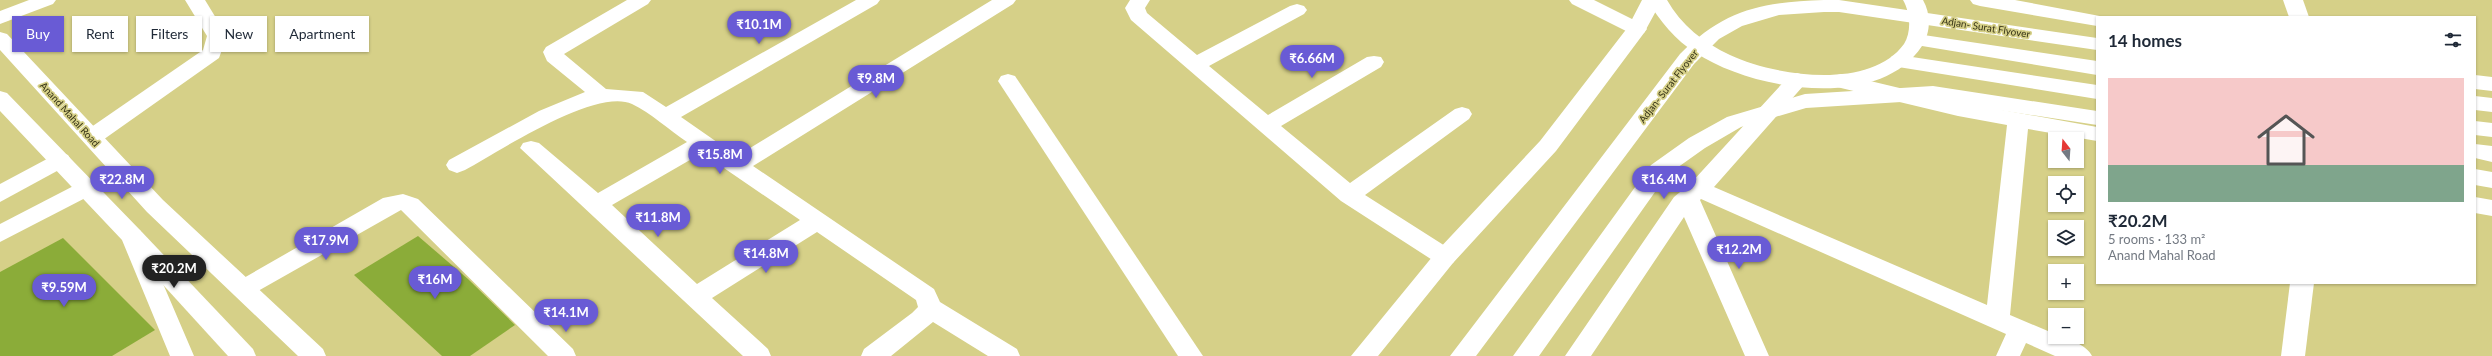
<!DOCTYPE html>
<html lang="en">
<head>
<meta charset="utf-8">
<style>
  body { margin:0; font-family:Lato,sans-serif; background:#f6f6f7; color:#1f2937; height:100vh; display:flex; flex-direction:column; font-size:15px; white-space:nowrap }
  * { box-sizing:border-box; margin:0 }
  p { font-size:13px; color:#747a83 }
  .icon { flex:none; width:22px; height:22px; fill:none; stroke:currentColor; stroke-width:2; stroke-linecap:round; stroke-linejoin:round }
  .map { position:relative; flex:1; overflow:hidden }
  .side { position:absolute; left:2096px; top:16px; width:380px; height:268px; display:flex; flex-direction:column; background:#fff; border-radius:0px; box-shadow:0 1px 3px #0004 }
  .side>* { flex:none }
  .guide { position:absolute; left:12px; top:16px; width:380px; height:36px; display:flex; gap:8px }
  .needle { width:26px; rotate:343deg }
  .buttons { position:absolute; left:2048px; top:132px; display:grid; gap:8px }
  .buttons a { display:grid; place-items:center; width:36px; height:36px; border-radius:0px; background:#fff; box-shadow:0 1px 3px #0004; font-size:20px }
  .price { position:absolute; translate:-50% -34px; padding:0 9px; border-radius:14px; background:#695bd5; color:#fff; font-size:13px; line-height:26px; filter:drop-shadow(0 1px 2px #0008) }
  .price::after { content:''; position:absolute; left:50%; top:24px; width:12px; height:9px; margin-left:-6px; background:inherit; clip-path:polygon(0 0,100% 0,50% 100%) }
  .price.on { background:#222; color:#fff }
  ul { padding:0; list-style:none }
  li { display:grid; align-content:center; gap:8px; height:212px; padding:0 12px }
  li span { display:grid; place-items:center; height:124px; border-radius:0px; color:#555 }
  li>.icon { margin-inline-start:auto }
  span .icon { width:72px; height:72px; fill:#fffc; stroke-width:1 }
  li b { font-size:17px }
  h2 { display:flex; justify-content:space-between; align-items:center; height:48px; padding:0 12px; font-size:17px }
  .chip { padding:0 14px; border-radius:0px; background:#fff; box-shadow:0 1px 3px #0004; font-size:14px; line-height:36px }
  .chip.on { background:#695bd5; color:#fff }
  .map>svg:first-child { display:block }
</style>
</head>
<body>
<div class="map">
<svg width="2492" height="356" viewBox="0 0 2492 356">
  <rect width="100%" height="100%" fill="#d6d088"/>
  <g fill="#8bac39">
    <path d="M418 236 468 279 515 325 470 356H442L354 275Z"/>
    <path d="M63 238 155 330 112 356H0V272Z"/>
  </g>
  <g fill="none" stroke-linecap="round" stroke-linejoin="round">
    <g fill="#fff" fill-rule="evenodd">
      <path d="M29 0H56L53 4 0 24V11Z"/>
      <path d="M185 0H205L227 36 219 58 100 142 92 144 84 142 81 137 84 132 203 50 207 36Z"/>
      <path d="M627 0H651L648 4 564 54 606 89 643 92 666 107 856 0H880L877 4 681 117 737 156 992 0H1016L1013 4 753 166 934 289 940 302 1017 349 1020 356H988L933 322 891 356H861L864 349 912 313 918 307 916 300 817 232 712 298 768 349 771 356H743L520 148 523 143 531 141 539 143 598 193 687 142C669 130 651 113 632 104 596 87 498 152 465 170L457 173 449 170 446 165 449 160 539 111 585 92 547 61 543 52 546 47ZM702 153 800 220 697 284 612 205Z"/>
      <path d="M1130 0H1150L1145 8 1147 13 1197 55 1290 6 1297 4 1304 6 1307 10 1304 14 1209 66 1268 115 1367 57 1374 56 1381 57 1384 62 1381 67 1281 126 1350 183 1455 109 1462 107 1469 109 1472 114 1469 119 1365 195 1453 251 1457 257 1453 263 1445 266 1437 263 1341 201 1131 20 1125 8Z"/>
      <path d="M1569 0H1594L1644 25 1647 29 1644 33 1637 35 1630 33 1572 4Z"/>
      <path d="M1970 0H2015L2105 17H2097V26L1980 6 1973 4Z"/>
      <path d="M2283 0H2303L2309 17H2289Z"/>
      <path d="M1797 73 1804 75 1807 80 1804 85 1714 187 1987 305 2007 125 1958 116 1841 88 1834 86 1831 81 1834 76 1841 74 1958 102 2097 127V141L2028 129 2010 315 2055 334V337C2067 337 2087 345 2092 356H2055L2026 343 2020 356H1996L2006 334 1701 199 1700 200 1769 356H1745L1684 217 1591 356H1565L1674 197 1691 183 1790 75Z"/>
      <path d="M1008 74 1015 76 1203 356H1178L998 81 1001 76Z"/>
      <path d="M2475 75 2492 77V91L2475 89Z"/>
      <path d="M60 152 68 155 71 160 68 165 0 202V184Z"/>
      <path d="M87 179 95 181 98 187 95 193 0 242V224Z"/>
      <path d="M403 194 418 199 573 349 576 356H548L401 210 251 295 243 298 235 295 231 289 235 283 383 198Z"/>
      <path d="M2475 197 2492 200V216L2475 213Z"/>
      <path d="M2290 283H2314L2305 356H2281Z"/>
    </g>
    <g fill="#fff" fill-rule="evenodd">
      <path d="M1647 0H1667C1681 25 1704 43 1730 55 1775 76 1870 91 1904 44 1912 31 1910 12 1903 0H1923C1931 14 1931 32 1922 46 1879 112 1752 90 1696 53 1675 40 1660 21 1647 0Z"/>
      <path d="M0 32 7 34 163 200 323 349 326 356H298L147 212 0 50Z"/>
      <path d="M0 91 7 93 140 230 194 356H170L122 240 0 111Z"/>
    </g>
    <g fill="#fff" fill-rule="evenodd">
      <path d="M1642 0H1662L1644 33 1556 151 1453 263 1378 356H1351L1437 251 1540 141 1628 27Z"/>
      <path d="M1824 0H1839L2097 38V50L1839 12H1824L1779 15 1742 26 1719 39 1694 64 1476 356H1450L1680 54C1725 9 1762 2 1824 0Z"/>
      <path d="M1917 34 2097 61V75L1910 44 1907 40 1910 36Z"/>
      <path d="M1899 55 2097 85V99L1892 66 1889 61 1892 56Z"/>
      <path d="M1933 86 2097 111V125L1933 100 1806 108 1741 127 1705 148 1667 175 1539 356H1513L1651 165 1689 138 1727 117 1805 94Z"/>
      <path d="M2475 96 2492 98V112L2475 110Z"/>
      <path d="M2475 121 2492 123V137L2475 135Z"/>
      <path d="M2475 144 2492 146V162L2475 158Z"/>
      <path d="M2475 169 2492 172V188L2475 185Z"/>
      <path d="M132 228 140 230 253 349 256 356H228L124 242 121 236 124 230Z"/>
    </g>
  </g>
  <g text-anchor="middle" dominant-baseline="central" stroke-width="3.5" stroke-linejoin="round" paint-order="stroke">
    <g font-size="10" fill="#363316" stroke="#d6d088">
      <text transform="translate(1986 27) rotate(9)">Adjan- Surat Flyover</text>
      <text transform="translate(1668 86) rotate(-52)">Adjan- Surat Flyover</text>
      <text transform="translate(70 114) rotate(48)">Anand Mahal Road</text>
    </g>
  </g>
</svg>
<div class="buttons">
<a><svg class="needle" viewBox="-14 -14 28 28"><path d="M0-13l5 13h-10z" fill="#e53935"/><path d="M0 13l5-13h-10z" fill="#747a83"/></svg></a>
<a><svg class="icon" aria-label="locate" viewBox="0 0 24 24"><circle cx="12" cy="12" r="6"/><path d="M12 2v4M12 18v4M2 12h4M18 12h4"/></svg></a>
<a><svg class="icon" aria-label="layers" viewBox="0 0 24 24"><path d="M12 4l9 5-9 5-9-5zM3 14l9 5 9-5"/></svg></a>
<a>+</a>
<a>−</a>
</div>
<b class="price" style="left:759px;top:45px">₹10.1M</b>
<b class="price" style="left:1312px;top:79px">₹6.66M</b>
<b class="price" style="left:876px;top:99px">₹9.8M</b>
<b class="price" style="left:720px;top:175px">₹15.8M</b>
<b class="price" style="left:122px;top:200px">₹22.8M</b>
<b class="price" style="left:1664px;top:200px">₹16.4M</b>
<b class="price" style="left:658px;top:238px">₹11.8M</b>
<b class="price" style="left:326px;top:261px">₹17.9M</b>
<b class="price" style="left:1739px;top:270px">₹12.2M</b>
<b class="price" style="left:766px;top:274px">₹14.8M</b>
<b class="price on" style="left:174px;top:289px">₹20.2M</b>
<b class="price" style="left:435px;top:300px">₹16M</b>
<b class="price" style="left:64px;top:308px">₹9.59M</b>
<b class="price" style="left:566px;top:333px">₹14.1M</b>
<div class="guide">
<a class="chip on">Buy</a>
<a class="chip">Rent</a>
<a class="chip">Filters</a>
<a class="chip">New</a>
<a class="chip">Apartment</a>
</div>
<section class="side">
<h2>14 homes<svg class="icon" aria-label="filters" viewBox="0 0 24 24"><path d="M4 7h16M4 17h16"/><circle cx="9" cy="7" r="2"/><circle cx="15" cy="17" r="2"/></svg></h2>
<ul>
<li><span style="background:linear-gradient(#f6c9c9 70%,#7fa58c 0)"><svg class="icon" aria-label="home" viewBox="0 0 24 24"><path d="M3 11l9-7 9 7M6 9v11h12V9"/></svg></span><div><b>₹20.2M</b><p>5 rooms · 133 m²</p><p>Anand Mahal Road</p></div></li>
</ul>
</section>
</div>
</body>
</html>
